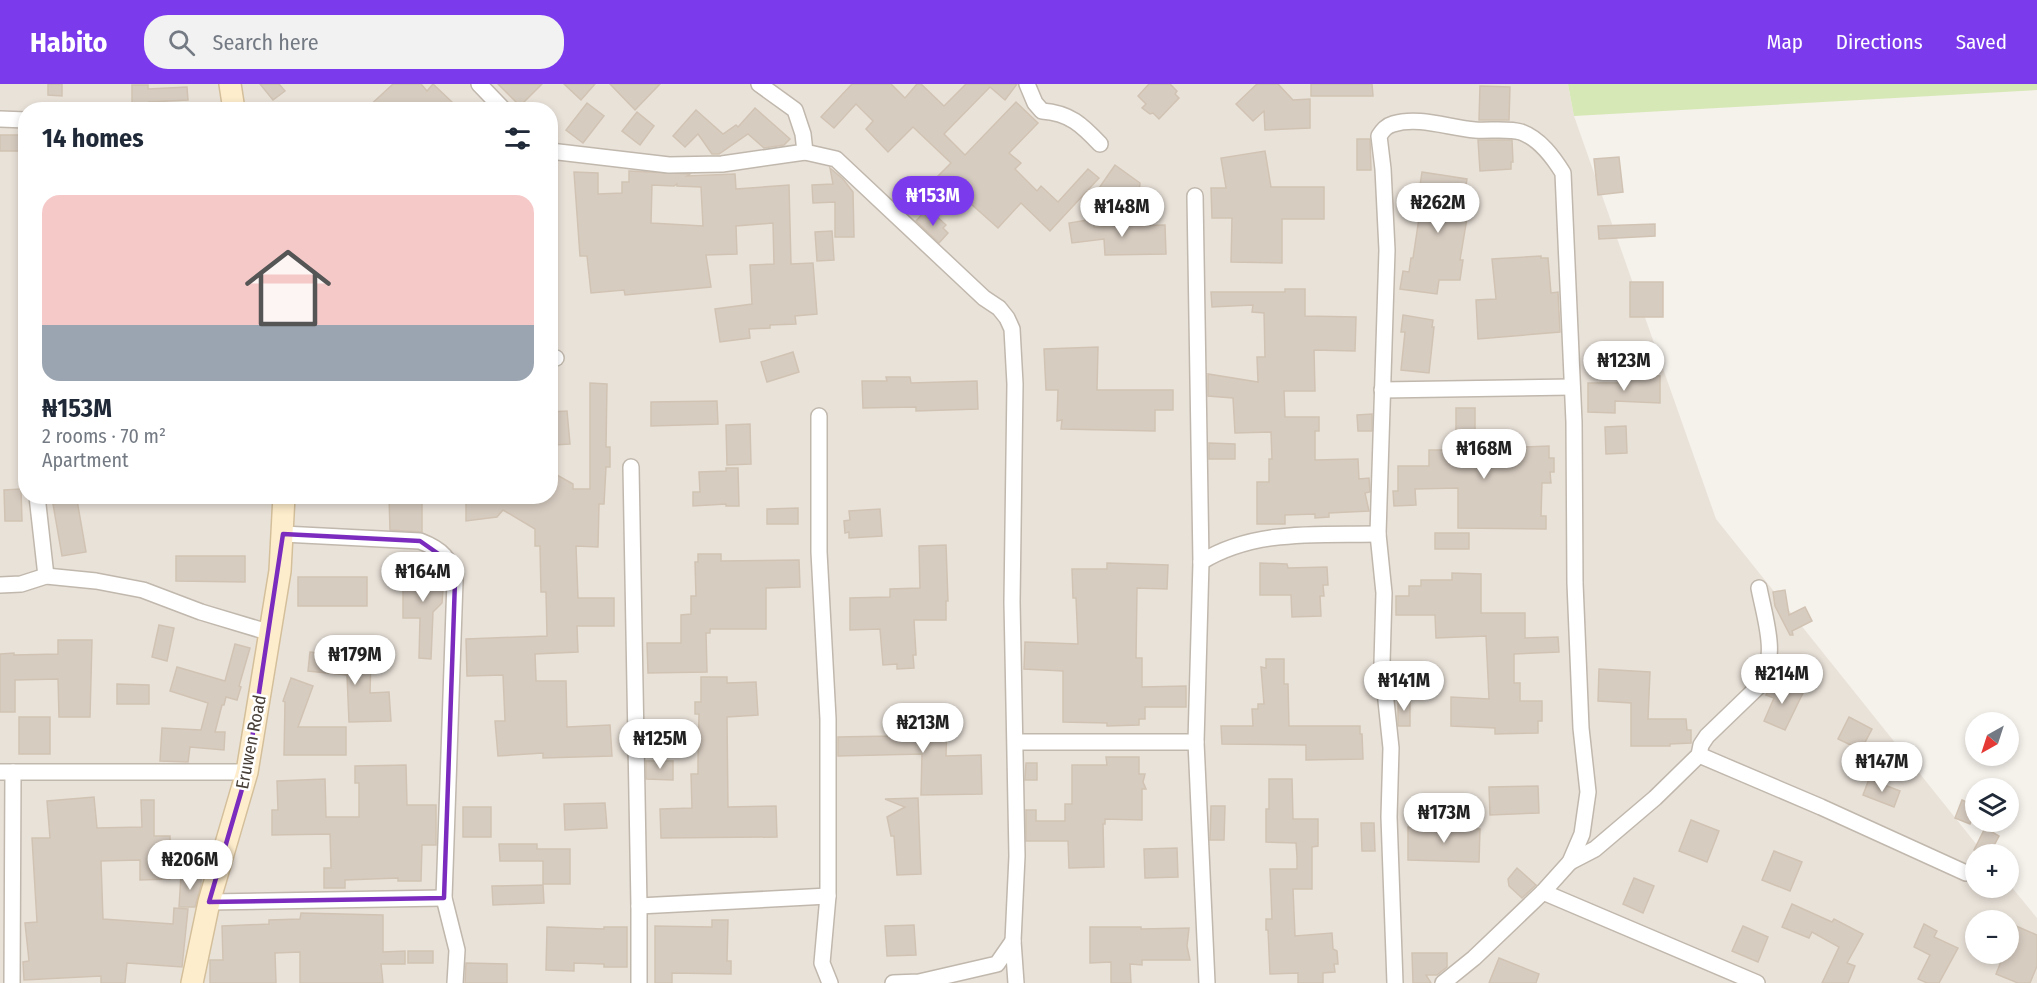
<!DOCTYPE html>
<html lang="en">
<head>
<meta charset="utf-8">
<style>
  body { margin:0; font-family:"Fira Sans Condensed",sans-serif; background:#f2f2f3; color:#1f2937; height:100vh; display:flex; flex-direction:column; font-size:22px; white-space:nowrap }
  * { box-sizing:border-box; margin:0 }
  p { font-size:20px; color:#747a83 }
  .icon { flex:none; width:33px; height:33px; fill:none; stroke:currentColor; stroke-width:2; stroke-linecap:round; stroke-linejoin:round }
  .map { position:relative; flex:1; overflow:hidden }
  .sheet { position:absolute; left:18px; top:18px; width:540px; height:402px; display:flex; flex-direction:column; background:#fff; border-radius:24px; box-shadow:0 3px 9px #0003 }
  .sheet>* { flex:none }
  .needle { width:39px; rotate:219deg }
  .fabs { position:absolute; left:1965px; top:628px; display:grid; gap:12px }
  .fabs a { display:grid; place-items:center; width:54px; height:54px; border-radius:50%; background:#fff; box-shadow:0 3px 9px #0003; font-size:30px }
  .price { position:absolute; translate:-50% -51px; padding:0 14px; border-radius:21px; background:#fff; color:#222; font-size:20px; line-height:39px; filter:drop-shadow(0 2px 3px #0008) }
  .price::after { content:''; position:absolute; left:50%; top:36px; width:18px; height:14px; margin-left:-9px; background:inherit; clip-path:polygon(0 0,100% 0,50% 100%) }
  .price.current { background:#7c3aed; color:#fff }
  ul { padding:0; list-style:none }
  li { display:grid; align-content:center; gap:12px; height:318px; padding:0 24px }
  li+li { border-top:2px solid #e0e1e3 }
  li span { display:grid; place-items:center; height:186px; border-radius:18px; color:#555 }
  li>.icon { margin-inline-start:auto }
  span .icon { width:108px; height:108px; fill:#fffc; stroke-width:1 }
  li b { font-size:26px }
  h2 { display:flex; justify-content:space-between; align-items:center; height:72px; padding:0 24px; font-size:26px }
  header { display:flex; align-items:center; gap:36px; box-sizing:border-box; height:84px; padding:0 30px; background:#7c3aed; color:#fff }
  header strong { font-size:28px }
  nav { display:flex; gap:33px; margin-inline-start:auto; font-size:21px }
  .search { width:420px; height:54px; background:#f2f2f3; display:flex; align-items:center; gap:15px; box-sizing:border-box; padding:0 21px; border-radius:24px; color:#747a83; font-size:22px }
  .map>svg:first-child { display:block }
</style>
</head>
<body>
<header>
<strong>Habito</strong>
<div class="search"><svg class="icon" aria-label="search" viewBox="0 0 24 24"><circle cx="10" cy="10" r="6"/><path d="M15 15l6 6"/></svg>Search here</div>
<nav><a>Map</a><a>Directions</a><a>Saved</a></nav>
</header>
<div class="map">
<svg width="2037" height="899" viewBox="0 0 2037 899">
  <rect width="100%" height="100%" fill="#f5f1eb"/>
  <path fill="#e9e2d9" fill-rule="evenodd" d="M0 0H1568L1574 32 1716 435 1985 771H1976V804H2008L2009 800 2037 834V899H0ZM26 26H550V412H26ZM1976 837H2008V870H1976Z"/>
  <path fill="#d6e8b5" d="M1568 0H2037V6L1574 32Z"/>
  <g fill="#d7ccc0" stroke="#d1c3b3" stroke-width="1.5" fill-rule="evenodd">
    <path d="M48 0H62V12L48 11Z"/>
    <path d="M260 0H279L285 7 273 16Z"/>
    <path d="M393 0H421L427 7 433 0 452 18 445 26H365Z"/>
    <path d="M498 0H542L520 22Z"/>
    <path d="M564 0H595L581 16Z"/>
    <path d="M610 0H660L635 26Z"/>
    <path d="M852 0H891L905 14 917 0H921L944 22 966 0H1017L1005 16 990 3 944 50 965 71 1016 18 1038 39 1009 69 1021 79 1015 85 1037 107 1041 102 1058 118 1088 85 1099 94 1050 147 1021 119 998 144 961 111 951 121 930 100 951 79 913 43 888 68 866 45 873 37 856 20 834 44 821 33Z"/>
    <path d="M1149 0H1170L1177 7 1175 10 1179 14 1159 35 1153 29 1150 30 1142 24 1146 20 1138 12Z"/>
    <path d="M1257 0H1278L1293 16 1310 15V44L1265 46 1264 27 1253 37 1236 20Z"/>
    <path d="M1311 0H1372L1373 12H1311Z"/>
    <path d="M132 1H148V5L187 3 188 16 149 18V26H132Z"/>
    <path d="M1480 2 1510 3 1509 36H1479Z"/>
    <path d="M587 19 604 32 583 59 566 46Z"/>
    <path d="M755 24 790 55 784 61 764 64 748 50 719 70H712L698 50 685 63 673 52 696 26 723 50 736 41 738 43Z"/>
    <path d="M637 28 654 42 640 61 622 47Z"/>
    <rect x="0" y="51" width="20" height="16"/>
    <path d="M1357 55H1370L1371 86H1357Z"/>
    <path d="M1478 56H1512L1513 78H1511V85L1480 87Z"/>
    <path d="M1265 67 1271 103H1324V135H1282V179L1231 178 1232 134H1212L1211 104H1226L1221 74Z"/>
    <path d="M1619 73 1623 108 1598 111 1594 75Z"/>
    <path d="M1115 81 1140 99 1139 110 1105 109 1099 104Z"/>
    <path d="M830 84 843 95 853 108 854 153H835V118L813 119 812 101 833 100Z"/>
    <path d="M629 87 690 90 687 92 735 90 736 105 789 101 791 180 813 179 817 230 795 232 796 240 770 241V244L749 245 750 254 720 258 715 225 752 220 750 181 774 180 773 139 736 142 737 170 706 171 711 203 625 211 624 206 591 209 587 172H580L574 88 598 89V110L622 109V98H629ZM677 100V102L701 103 703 142 651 139 652 101 674 102Z"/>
    <path d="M1422 88 1467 95 1461 133 1467 134 1460 176H1463L1460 196H1439L1437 210 1400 205 1403 187 1409 188 1411 174H1413L1421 121H1417Z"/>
    <path d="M923 129 928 134 933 129 946 141 943 144 948 149 939 159 916 137Z"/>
    <path d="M1093 135 1094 143 1165 141 1166 170 1105 171 1104 155 1072 159 1069 139Z"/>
    <path d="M1655 140V152L1599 155 1598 142Z"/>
    <path d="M832 147 834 176 817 177 815 148Z"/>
    <path d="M1541 172V174H1548L1551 209 1558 208 1560 248 1478 255 1476 216 1496 215 1492 175Z"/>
    <rect x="1630" y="198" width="33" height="35"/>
    <path d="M1285 205H1305V232L1356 233 1355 267 1314 266 1315 307H1284L1285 333H1319V347H1315V376L1358 375 1359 395 1369 394 1370 408 1365 409 1369 427 1329 429V433L1315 434V430L1285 431V440H1257V398H1269V375H1272L1271 348 1235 349 1233 314 1208 312V290L1258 298 1257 273H1265L1264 229 1252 228 1253 221 1212 223 1211 208H1285Z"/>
    <path d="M1403 231 1433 236 1432 243H1434L1429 289 1401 286 1405 248H1401Z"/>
    <path d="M1098 263 1097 306H1173V326H1155V347L1061 345 1062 336 1057 337 1058 306H1046L1044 265Z"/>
    <path d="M793 268 799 288 767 298 761 278Z"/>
    <path d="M1618 288 1660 292V319L1615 317V329L1588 328V299H1618Z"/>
    <path d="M886 293H910L911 299 977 297 978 325 916 327V323L863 324 862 297H887Z"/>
    <path d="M590 299 607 300 606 363H610V383H606L604 420H599L598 463 576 462 578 514H614V542H577L578 568 535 570 536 595V597H566L567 643 610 641 612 672 543 674V669L498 672 495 637H505L503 591 467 592 466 555 547 552 546 508H541L540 462H535V445L503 426 497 433 466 437V412H550V387L573 400V405H590Z"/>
    <path d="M717 317 718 340 651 342V318Z"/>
    <path d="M1456 324H1475V365L1549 362V374H1554V388H1550L1551 399H1542L1541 432H1546V445L1458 444V404L1415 405 1416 421 1394 422 1393 407H1398V382H1429V366H1456Z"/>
    <path d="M567 327 570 360 553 361 550 328Z"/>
    <path d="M1372 330V347H1358L1357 331Z"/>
    <path d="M750 340 751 380 727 381 726 341Z"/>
    <path d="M1626 342 1627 369 1606 370 1605 343Z"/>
    <path d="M1209 359 1235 360V375H1209Z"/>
    <path d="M726 384H738L739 422H726V420L693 422V408H700L699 388 726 387Z"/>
    <path d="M21 405 22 437H5L4 406Z"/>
    <path d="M389 412H422V448L390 446Z"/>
    <path d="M77 416 86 468 62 472 53 420Z"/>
    <path d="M798 424V440H767V425Z"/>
    <path d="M880 425 882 452 849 454V448L845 449 844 437 850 436 849 427Z"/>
    <rect x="1435" y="449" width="34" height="16"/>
    <path d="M946 461 948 517H946V536H914L916 571H913L914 584 897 585V580L883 581 880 545 850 546V514L890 513V505L920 504 919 462Z"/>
    <path d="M698 470H721V477L799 476 800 503 766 504V545H710V549H706L707 588 648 589 647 559H681V531L691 530V512H696L695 478H698Z"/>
    <path d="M176 472H245V498L176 497Z"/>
    <path d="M1107 479 1168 481 1167 505 1137 504 1136 574H1142V603L1186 602V623H1145V635H1139V641L1107 642V639L1063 638V587L1024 585 1025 558 1078 560 1076 514H1073L1072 485H1107Z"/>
    <path d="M1260 479 1287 480 1288 484 1327 483 1328 501H1323L1324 512H1320L1321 532 1292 533 1291 511H1260Z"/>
    <path d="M403 485 442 487 444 491 442 519 433 528 431 575 419 574 420 534H403Z"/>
    <path d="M1452 489 1481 490V529H1525V554L1558 553 1559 568 1514 570V599H1520V617H1542V637H1538V649L1495 650V644L1451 642V613L1489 615 1486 552 1436 554 1435 531H1396V512H1409V502H1421V496H1452Z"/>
    <rect x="298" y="493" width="69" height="29"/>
    <path d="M1785 506 1789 531 1805 523 1812 537 1792 547 1793 551H1790L1775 522 1773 508Z"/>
    <path d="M159 541 174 544 167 577 152 573Z"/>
    <path d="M58 556H92L90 633H59L58 595 15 596V628H0V570L14 569V571L58 570Z"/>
    <path d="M235 560 250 564 239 602 241 603 237 616 226 613 224 621H222L215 648H225L224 666 190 663 188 678 160 677 162 644 201 646 208 619 170 607 177 583 225 597Z"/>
    <path d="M310 568 342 572H371L370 609 389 608 391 637 349 638 347 591 308 587Z"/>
    <path d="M1266 575H1284V600H1288L1289 642H1360V650H1362L1363 675 1306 676V661L1222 660 1221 642H1253L1252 625H1258V620H1264L1261 583 1266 584Z"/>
    <path d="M1599 585 1650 588 1648 635H1686L1687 646H1691V659L1670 660V662H1631V619L1598 617Z"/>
    <path d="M701 593H727V599L756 598 758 631 727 633 728 723 776 722 777 753 661 754 660 725 692 724 691 690H698V678L699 630H695V618H701Z"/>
    <path d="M291 594 313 602 298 643H346V671H284L285 618 283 617Z"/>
    <path d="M1773 597 1803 609 1785 646 1764 637 1774 614 1766 611Z"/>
    <path d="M117 600 149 601V620H117Z"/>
    <rect x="1398" y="615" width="12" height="27"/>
    <path d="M916 630 947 632 946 672 981 671 982 710 921 711 922 670 838 672V653L892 652V631Z"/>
    <rect x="19" y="633" width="31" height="37"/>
    <path d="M1849 633 1872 645 1861 666 1838 655Z"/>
    <path d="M1106 673H1139V690H1145L1143 698 1146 705H1142V736L1105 735V740H1103L1104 783 1069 784 1068 757H1026V726H1036V737H1065V720H1072V681H1107Z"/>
    <path d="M646 677H673V696L646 695Z"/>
    <path d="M1026 679H1037V696H1025Z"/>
    <path d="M406 681 407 721H436V761H422L421 797H398V794L345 796V804H324V784H331L330 750 272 751V726H278L277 697 325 695 326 733H359V699H355V682Z"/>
    <path d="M1269 695H1292L1293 735H1318V762L1312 763V805H1293L1295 852 1332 849 1333 865 1337 867 1338 880H1334L1335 888 1323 889V899H1298V889L1270 890 1268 846H1266V835H1272L1270 785H1297V773L1296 759 1266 758V725H1269Z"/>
    <path d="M1869 695 1900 707 1894 723 1863 711Z"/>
    <path d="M1538 702 1539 729 1490 731 1489 703Z"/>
    <path d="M94 713 97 744 142 743 141 716H154V752H170V795L140 796V776L101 777 103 835 173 840 174 824 188 825 182 883 127 879 125 899H101V892L24 896 23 878 29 877 25 839 37 838 32 754H50L47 717Z"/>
    <path d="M918 714 921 790 897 791 894 752H891L887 733 905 723 885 715Z"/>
    <path d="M1962 716 1976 722 1970 740 1955 734Z"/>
    <path d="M605 719 607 744 565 746 564 720Z"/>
    <path d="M1211 722H1225L1224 756H1210Z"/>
    <rect x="463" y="723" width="28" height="30"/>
    <path d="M1691 736 1719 747 1707 778 1679 767Z"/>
    <path d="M1361 739H1374L1375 767H1362Z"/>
    <path d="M1408 743 1480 745 1479 778 1408 776Z"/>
    <path d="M1985 744 1999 752 1989 771H1983L1974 766Z"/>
    <path d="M499 760H537V765H570V800H543V777H500Z"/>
    <path d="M1177 764 1178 793 1145 794 1144 765Z"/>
    <path d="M1774 767 1802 778 1790 807 1762 796Z"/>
    <path d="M1517 784 1536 801 1522 814 1509 802 1508 795Z"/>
    <path d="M201 791V801L195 823H179L181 792Z"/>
    <path d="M1634 794 1654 802 1643 829 1623 820Z"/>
    <path d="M543 801 544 819 493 821 492 802Z"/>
    <path d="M1792 820 1832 838 1834 835 1863 850 1847 879 1855 882 1848 899H1822L1839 863 1812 848 1809 854 1782 843Z"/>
    <path d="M301 829 383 831V868L405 867V880H381L383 899H300V868L275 869 276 899H210V876H223L222 842 269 840V836L300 835Z"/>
    <path d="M712 836H728L727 877H731V890L672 889V899H655V842L712 843Z"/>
    <path d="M1924 840 1937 847 1934 853 1958 864 1939 899H1927L1918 895 1930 871 1914 863Z"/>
    <path d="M914 841 916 871 887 872 885 842Z"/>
    <path d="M1743 842 1768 853 1758 878 1732 867Z"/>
    <path d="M2016 842 2037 851V882L2030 899H2018L1996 890 2004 870H2008V859Z"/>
    <path d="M547 843 604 845V843H627V883H604V880L574 879V887L546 886Z"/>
    <path d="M1090 843H1141V845L1189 844 1187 862 1190 876H1142V881L1130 880 1131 899H1111V878L1090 879Z"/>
    <rect x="408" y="867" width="25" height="12"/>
    <path d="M1412 869H1447V883L1437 891H1426L1431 899H1413Z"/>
    <path d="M1499 874 1539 890 1536 899H1489Z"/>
    <path d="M466 879 507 880V899H465Z"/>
  </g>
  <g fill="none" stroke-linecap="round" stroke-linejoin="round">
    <g stroke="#c1b8ad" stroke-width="18">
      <g id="street">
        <path d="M479 0 504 26"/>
        <path d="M1027 0 1035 19 1042 27C1070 29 1082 41 1100 60"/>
        <path d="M0 35 26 36"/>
        <path d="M550 67 669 81 722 80 805 68 803 50 795 26 759 0"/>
        <path d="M805 68 836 75 984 214 999 224 1007 234 1012 245 1015 300 1012 518 1017 772 1013 857 1016 899"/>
        <path d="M1195 112 1201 478 1196 658 1207 899"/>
        <path d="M550 274H556"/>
        <path d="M1382 306 1572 303"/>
        <path d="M819 332V468L828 635V812L822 879 830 899"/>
        <path d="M631 383 639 822V899"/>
        <path d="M37 412 46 492"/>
        <path d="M283 450 420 457C441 465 452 475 455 497L444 814 457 866 455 899"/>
        <path d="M1201 478C1254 445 1318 451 1378 450"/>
        <path d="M0 501 21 500 46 492 96 497 143 506 201 528 271 549"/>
        <path d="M1016 658H1196"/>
        <path d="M1699 671 1821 723 1966 789"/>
        <path d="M0 688H247"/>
        <path d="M1570 778 1595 765 1655 714 1699 671 1701 661 1707 652 1761 600C1778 571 1765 535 1759 504"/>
        <path d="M1543 808 1757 899"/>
        <path d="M209 818 444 814"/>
        <path d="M639 822 828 812"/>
        <path d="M12 899 13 688"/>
        <path d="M893 899 919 898 997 880 1013 857"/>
        <path d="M1395 899 1389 733 1391 664 1382 579 1384 509 1378 450 1387 166 1383 85 1379 52C1383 46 1386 42 1393 40 1419 32 1449 44 1475 46 1489 47 1508 44 1521 48 1540 55 1553 73 1563 89L1574 338 1575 499 1581 644 1588 708 1582 750 1570 778 1543 808 1474 874 1443 899"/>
      </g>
    </g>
    <g stroke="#d4bf9b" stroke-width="24">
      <g id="secondary">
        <path d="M230 0 234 26"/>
        <path d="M192 899 209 818 247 688 280 487 284 412"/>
      </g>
    </g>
    <use href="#street" stroke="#fff" stroke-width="15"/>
    <use href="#secondary" stroke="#feedcc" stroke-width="21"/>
  </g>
  <path fill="none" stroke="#7b2cbf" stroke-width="4.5" stroke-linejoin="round" d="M283 450 420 457 450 478 455 497 444 814 209 818 247 688Z"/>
  <g text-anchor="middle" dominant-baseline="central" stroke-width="5" stroke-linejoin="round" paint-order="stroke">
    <g font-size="18" fill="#494139" stroke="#fff">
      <text transform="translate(251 658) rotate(-79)">Eruwen Road</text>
    </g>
  </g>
</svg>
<div class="fabs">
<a><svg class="needle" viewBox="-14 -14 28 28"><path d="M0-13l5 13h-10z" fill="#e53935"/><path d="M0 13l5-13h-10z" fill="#747a83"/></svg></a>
<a><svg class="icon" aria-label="layers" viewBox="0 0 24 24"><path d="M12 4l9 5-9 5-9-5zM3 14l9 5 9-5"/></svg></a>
<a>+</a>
<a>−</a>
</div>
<b class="price current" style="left:933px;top:143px">₦153M</b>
<b class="price" style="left:1438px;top:150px">₦262M</b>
<b class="price" style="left:1122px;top:154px">₦148M</b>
<b class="price" style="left:1624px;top:308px">₦123M</b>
<b class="price" style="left:1484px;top:396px">₦168M</b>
<b class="price" style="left:423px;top:519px">₦164M</b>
<b class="price" style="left:355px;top:602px">₦179M</b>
<b class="price" style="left:1782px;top:621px">₦214M</b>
<b class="price" style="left:1404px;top:628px">₦141M</b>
<b class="price" style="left:923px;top:670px">₦213M</b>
<b class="price" style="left:660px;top:686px">₦125M</b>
<b class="price" style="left:1882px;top:709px">₦147M</b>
<b class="price" style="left:1444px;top:760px">₦173M</b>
<b class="price" style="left:190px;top:807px">₦206M</b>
<section class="sheet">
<h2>14 homes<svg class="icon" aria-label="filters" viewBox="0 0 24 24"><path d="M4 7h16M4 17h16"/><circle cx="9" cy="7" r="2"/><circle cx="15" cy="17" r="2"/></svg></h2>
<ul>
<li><span style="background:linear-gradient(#f6c9c9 70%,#9aa5b1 0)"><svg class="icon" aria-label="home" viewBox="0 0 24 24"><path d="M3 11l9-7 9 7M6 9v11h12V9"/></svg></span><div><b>₦153M</b><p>2 rooms · 70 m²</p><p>Apartment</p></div></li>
</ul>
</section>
</div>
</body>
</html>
